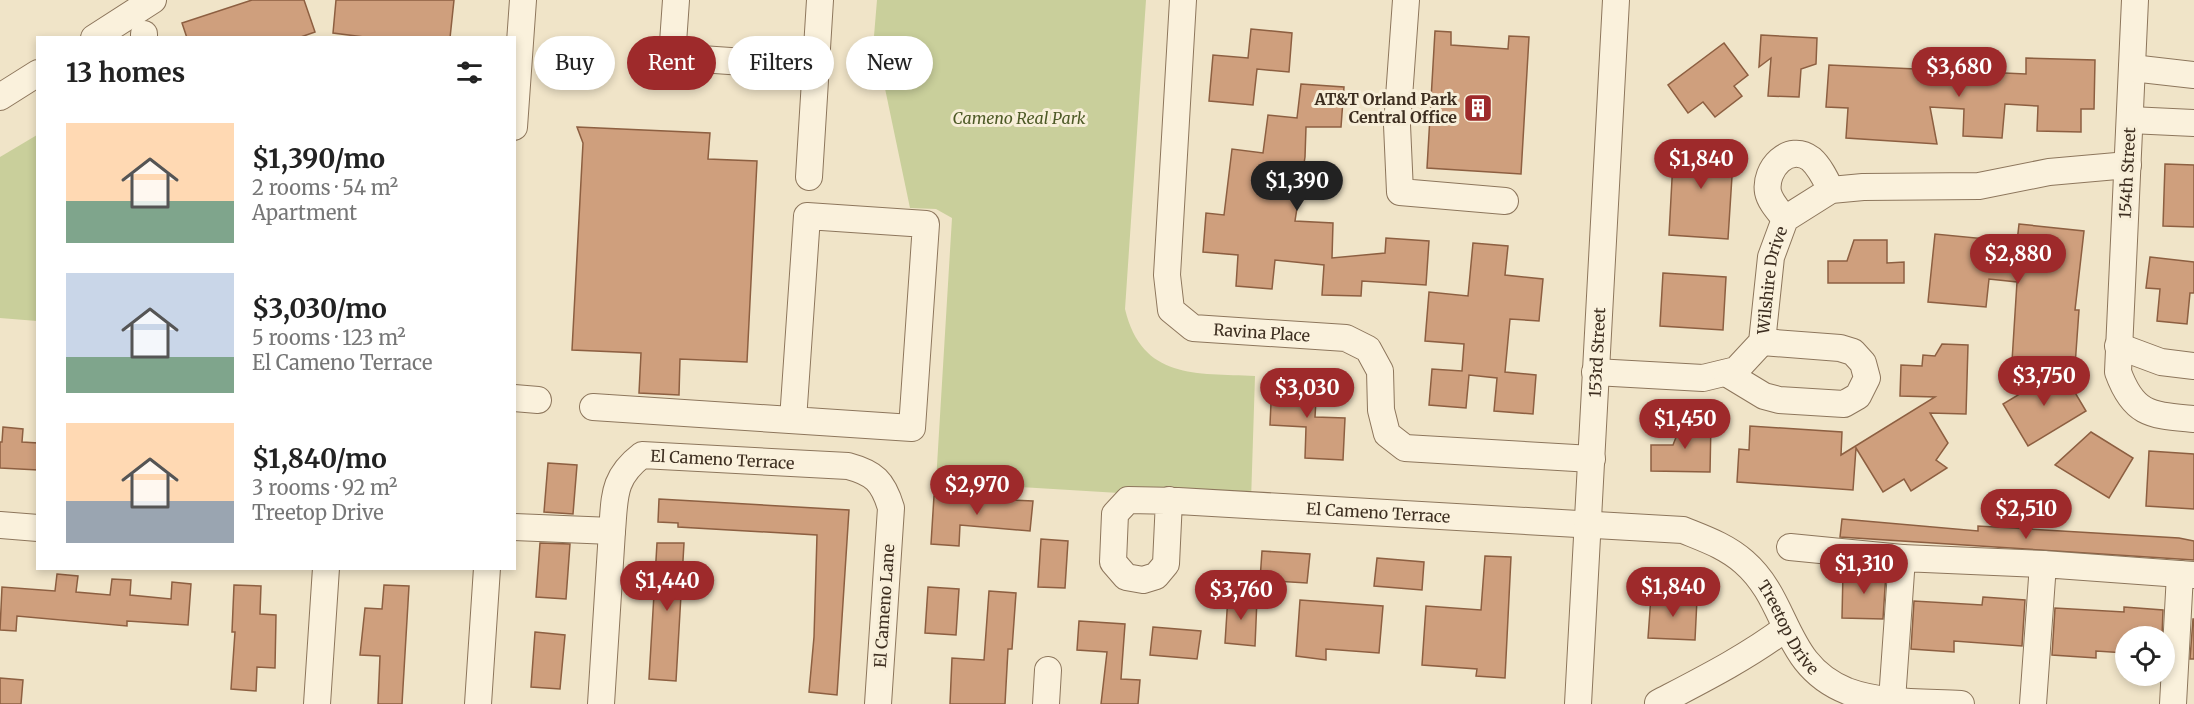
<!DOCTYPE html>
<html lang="en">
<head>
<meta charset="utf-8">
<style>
  body { margin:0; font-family:Merriweather,serif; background:#f6f6f6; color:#222; height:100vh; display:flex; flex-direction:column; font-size:22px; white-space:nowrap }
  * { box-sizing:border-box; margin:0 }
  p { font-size:20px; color:#767676 }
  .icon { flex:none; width:33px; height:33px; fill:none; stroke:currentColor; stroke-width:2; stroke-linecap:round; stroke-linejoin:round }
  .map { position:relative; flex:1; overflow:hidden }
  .sheet { position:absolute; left:36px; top:36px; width:480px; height:534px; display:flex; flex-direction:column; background:#fff; border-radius:0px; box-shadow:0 3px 9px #0003 }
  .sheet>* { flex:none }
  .hud { position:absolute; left:534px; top:36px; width:570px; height:54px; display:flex; gap:12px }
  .fabs { position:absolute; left:2115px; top:626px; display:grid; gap:12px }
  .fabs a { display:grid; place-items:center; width:60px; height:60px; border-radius:50%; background:#fff; box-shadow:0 3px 9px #0003; font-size:30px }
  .price { position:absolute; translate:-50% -51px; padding:0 14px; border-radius:21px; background:#9e2a2b; color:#fff; font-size:20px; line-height:39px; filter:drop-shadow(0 2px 3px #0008) }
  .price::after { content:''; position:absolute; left:50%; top:36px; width:18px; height:14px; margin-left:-9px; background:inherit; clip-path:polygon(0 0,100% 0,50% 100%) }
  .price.current { background:#222; color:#fff }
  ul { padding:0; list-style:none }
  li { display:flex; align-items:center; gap:18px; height:150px; padding:0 30px }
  li span { display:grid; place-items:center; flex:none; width:168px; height:120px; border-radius:0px; color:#555 }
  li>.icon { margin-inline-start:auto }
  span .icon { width:72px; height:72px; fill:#fffc; stroke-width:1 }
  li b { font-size:26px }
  h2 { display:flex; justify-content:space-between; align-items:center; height:72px; padding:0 30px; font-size:26px }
  .tag { padding:0 21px; border-radius:27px; background:#fff; box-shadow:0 3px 9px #0003; font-size:21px; line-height:54px }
  .tag.current { background:#9e2a2b; color:#fff }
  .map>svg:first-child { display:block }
</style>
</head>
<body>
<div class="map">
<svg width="2194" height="704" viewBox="0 0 2194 704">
  <rect width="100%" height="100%" fill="#f0e4c8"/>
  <g fill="#c9cf9b">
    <path d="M877 0H1146L1125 309C1142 380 1196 373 1255 376L1251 501 936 482 952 218 936 209 910 208 874 36Z"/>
    <path d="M37 135V321L0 318V157Z"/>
  </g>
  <g fill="#cf9f7d" stroke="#8d5f41" stroke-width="1.5">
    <path d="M252 0H304L315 32 298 38H187L182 23Z"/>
    <path d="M336 0H454L450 38H372L333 33Z"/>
    <path d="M1251 29 1292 33 1289 72 1257 69 1253 105 1209 101 1213 55 1248 58Z"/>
    <path d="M1435 31 1451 32V45L1508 49 1509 36 1529 37 1521 174 1427 168Z"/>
    <path d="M1761 35 1817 38 1816 64 1801 69 1799 97 1768 96 1771 58 1759 67Z"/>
    <path d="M1724 43 1748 75 1734 86 1742 96 1715 117 1703 102 1688 113 1668 85Z"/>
    <path d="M2026 58 2095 60 2094 109H2081V132L2037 131 2038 106 2005 104 2002 138 1963 136 1964 109 1930 107 1937 144 1846 138 1848 108 1826 107 1829 65 2026 74Z"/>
    <path d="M1301 84 1344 87 1341 127H1306L1305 157 1295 221 1333 223 1332 258 1385 253 1386 238 1429 241 1426 285 1362 281 1361 296 1322 295 1324 265 1275 260 1272 289 1236 286 1238 255 1203 252 1206 213 1224 215 1232 149 1263 153 1268 115 1297 118Z"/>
    <path d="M577 127 710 133 708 159 757 161 747 362 680 359 679 395 639 393 641 353 572 350 583 143Z"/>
    <path d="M1674 142 1734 145 1728 239 1669 235Z"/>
    <path d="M2165 164 2194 165V227L2163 226Z"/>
    <path d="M2019 224 2084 231 2075 310H2079L2075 366 2012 361 2017 282 1989 279 1986 307 1928 302 1935 234 2017 242Z"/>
    <path d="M1854 240H1887V263L1904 262V283H1828V261H1847Z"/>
    <path d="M1473 243 1508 246 1505 275 1543 279 1539 321 1510 319 1505 372 1536 375 1533 414 1494 411 1497 378 1469 375 1466 408 1429 405 1432 369 1462 371 1464 344 1425 341 1429 292 1468 296Z"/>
    <path d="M2150 257 2194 262V293H2190L2187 324 2157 321 2160 289 2146 288Z"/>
    <path d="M1663 273 1726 277 1723 330 1660 326Z"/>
    <path d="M1942 344 1968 345 1966 414 1930 413 1948 443 1936 460 1947 468 1911 491 1904 479 1883 492 1856 448 1853 490 1737 482 1739 449 1749 450 1750 426 1842 432 1841 455 1935 397 1900 396 1901 365 1922 366 1923 355 1935 356Z"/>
    <path d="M2061 369 2086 411 2028 446 2003 404Z"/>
    <path d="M1272 381 1317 383 1315 417 1345 418 1343 460 1305 458 1306 427 1270 425Z"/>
    <path d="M1682 422H1711L1710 472 1651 471V445H1673Z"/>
    <path d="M3 427 23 429 22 442 38 443V470L0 468V442H2Z"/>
    <path d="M2091 432 2133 458 2109 498 2055 465Z"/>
    <path d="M2149 451 2194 454V509L2146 506Z"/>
    <path d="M548 463 577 465 573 514 544 512Z"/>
    <path d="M934 496 1033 501 1030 531 960 525 959 546 931 544Z"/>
    <path d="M659 499 849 510 837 695 809 692 814 637 817 535 678 527V523L658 522Z"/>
    <path d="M1842 519 1978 531V526L2179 538 2194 541V560L1840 537Z"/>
    <path d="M1041 539 1068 541 1065 588 1038 587Z"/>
    <path d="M540 543 570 544 566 599 536 597Z"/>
    <path d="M657 543H684L676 681 649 679Z"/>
    <path d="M1262 551 1310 554 1307 583 1260 580Z"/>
    <path d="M1485 556 1511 557 1505 678 1476 676 1477 669 1422 665 1426 606 1481 610Z"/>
    <path d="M1377 558 1424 562 1422 590 1374 586Z"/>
    <path d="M1843 571 1886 572 1883 619 1842 618Z"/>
    <path d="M57 574 78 576 76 592 110 595 112 579 131 580 130 595 171 599 172 582 191 584 188 625 127 621V626L17 616 16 631 0 630 2 587 55 591Z"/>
    <path d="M234 585 261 586 260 614 276 615 275 668 257 667 256 691 231 689 235 632H232Z"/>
    <path d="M384 585 409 586 402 704H378L380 656 360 655 365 608 382 609Z"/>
    <path d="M928 587 959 589 956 635 925 633Z"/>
    <path d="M989 591 1016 593 1012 649H1008L1005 704H950L952 658 984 660Z"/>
    <path d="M1228 596 1257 599 1255 646 1225 643Z"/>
    <path d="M1651 596 1697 599 1695 640 1648 638Z"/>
    <path d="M1983 597 2025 600 2022 646 1954 641V652L1911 649 1914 601 1982 605Z"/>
    <path d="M1300 600 1383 606 1379 653 1326 649V660L1296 656Z"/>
    <path d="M2124 607 2163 610 2162 636H2126V653L2096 651V658L2052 655 2055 608 2124 612Z"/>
    <path d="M2193 619H2194V659H2190Z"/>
    <path d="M1079 621 1125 624 1121 679 1140 680 1138 704H1101L1107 652 1077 650Z"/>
    <path d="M1153 627 1201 631 1197 659 1150 655Z"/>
    <path d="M535 632 565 635 560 689 531 687Z"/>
    <path d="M0 678 23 680 21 704H0Z"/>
  </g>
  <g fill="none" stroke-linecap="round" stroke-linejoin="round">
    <g stroke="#8d765c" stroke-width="28">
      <g id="minor">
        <path d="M676 0 672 57 816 67"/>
        <path id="s1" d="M1183 0 1167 275 1171 310 1193 328 1346 338 1368 349 1380 371 1381 410 1387 434 1405 448 1592 459"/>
        <path d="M1406 0 1397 125 1400 192 1505 201"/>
        <path d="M2135 0 2118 372C2134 416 2152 415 2194 419"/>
        <path d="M94 38 153 0"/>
        <path d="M144 38V34"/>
        <path d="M2132 68 2194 75"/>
        <path d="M0 97 38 73"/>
        <path d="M2130 120 2194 123"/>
        <path d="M514 127 523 0"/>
        <path d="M809 177 820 0"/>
        <path d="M1785 219C1779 211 1770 202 1768 192 1764 169 1789 142 1811 159 1820 167 1826 180 1831 190"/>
        <path d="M2118 346 2161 362 2194 366"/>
        <path id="s2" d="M1595 372 1703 378 1736 370 1762 342 1771 257 1785 219 1831 190 1863 187 1979 186 2049 172 2128 165"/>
        <path d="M1726 373 1764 396 1779 400 1844 404 1858 396 1867 378 1863 363 1853 352 1840 348 1762 342"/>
        <path d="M514 398 538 400"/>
        <path d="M593 407 912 428 926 224 807 216 793 420"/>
        <path id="s3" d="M1169 500 1166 564 1156 576 1143 580 1126 577 1113 562 1115 514 1128 500 1178 501 1683 530C1705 539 1726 546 1744 562 1790 602 1782 665 1847 691 1882 704 1925 702 1961 704"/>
        <path d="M0 525 38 528"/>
        <path id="s4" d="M514 527 612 531C615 497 612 478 642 455L848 466C874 473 883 481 891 508L878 704"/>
        <path d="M1790 547 1902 558"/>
        <path d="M1892 700 1902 558 2043 564"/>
        <path d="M1658 703C1702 680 1746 658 1786 628"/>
        <path d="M317 704 326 568"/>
        <path d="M478 704 487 568"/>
        <path d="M601 704 612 531"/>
        <path d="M1046 704 1048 670"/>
        <path id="s5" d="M1578 704 1616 0"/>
        <path d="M2033 704 2043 564 2194 575"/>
        <path d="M2173 704 2180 574"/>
      </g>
    </g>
    <use href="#minor" stroke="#faf1dc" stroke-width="26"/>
  </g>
  <defs>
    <g id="building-square" transform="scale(1.5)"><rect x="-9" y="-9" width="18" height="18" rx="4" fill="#9e2a2b" stroke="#f7eed8"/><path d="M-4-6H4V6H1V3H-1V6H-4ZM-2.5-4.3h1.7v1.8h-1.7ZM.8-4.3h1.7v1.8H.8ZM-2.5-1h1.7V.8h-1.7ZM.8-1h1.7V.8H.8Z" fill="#fff"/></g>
  </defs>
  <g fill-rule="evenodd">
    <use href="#building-square" x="1478" y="108"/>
  </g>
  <g text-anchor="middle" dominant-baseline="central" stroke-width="6" stroke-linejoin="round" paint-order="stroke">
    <g font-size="16" font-weight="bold" fill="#3d2e20" stroke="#f7eed8" text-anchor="end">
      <text x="1457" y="99">AT&amp;T Orland Park<tspan x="1457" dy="18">Central Office</tspan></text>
    </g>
    <g font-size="16" font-style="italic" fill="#4d5a26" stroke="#f7eed8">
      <text x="1019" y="118">Cameno Real Park</text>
    </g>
    <g font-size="16" fill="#3d2e20" stroke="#f7eed8">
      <text transform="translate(2127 173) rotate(-87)">154th Street</text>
      <text stroke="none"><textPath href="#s2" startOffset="243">Wilshire Drive</textPath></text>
      <text stroke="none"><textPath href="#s1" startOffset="408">Ravina Place</textPath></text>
      <text stroke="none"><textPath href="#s5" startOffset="352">153rd Street</textPath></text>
      <text stroke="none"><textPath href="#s4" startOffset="264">El Cameno Terrace</textPath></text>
      <text stroke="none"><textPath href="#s3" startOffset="448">El Cameno Terrace</textPath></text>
      <text transform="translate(884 606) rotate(-86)">El Cameno Lane</text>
      <text stroke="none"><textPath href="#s3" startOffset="902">Treetop Drive</textPath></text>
    </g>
  </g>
</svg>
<div class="fabs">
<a><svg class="icon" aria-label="locate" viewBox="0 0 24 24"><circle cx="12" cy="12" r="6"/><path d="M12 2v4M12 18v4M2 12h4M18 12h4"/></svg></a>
</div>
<b class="price" style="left:1959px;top:98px">$3,680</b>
<b class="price" style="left:1701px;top:190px">$1,840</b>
<b class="price current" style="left:1297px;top:212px">$1,390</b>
<b class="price" style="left:2018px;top:285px">$2,880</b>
<b class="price" style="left:2044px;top:407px">$3,750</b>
<b class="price" style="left:1307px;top:419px">$3,030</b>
<b class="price" style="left:1685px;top:450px">$1,450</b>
<b class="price" style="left:977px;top:516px">$2,970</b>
<b class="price" style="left:2026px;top:540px">$2,510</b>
<b class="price" style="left:1864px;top:595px">$1,310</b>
<b class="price" style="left:667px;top:612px">$1,440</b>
<b class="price" style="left:1673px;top:618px">$1,840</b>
<b class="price" style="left:1241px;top:621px">$3,760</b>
<div class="hud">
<a class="tag">Buy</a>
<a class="tag current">Rent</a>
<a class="tag">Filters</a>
<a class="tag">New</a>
</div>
<section class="sheet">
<h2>13 homes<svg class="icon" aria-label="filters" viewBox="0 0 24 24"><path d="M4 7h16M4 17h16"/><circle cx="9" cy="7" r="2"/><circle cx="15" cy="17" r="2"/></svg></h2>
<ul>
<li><span style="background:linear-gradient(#ffd9b3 65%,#7fa58c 0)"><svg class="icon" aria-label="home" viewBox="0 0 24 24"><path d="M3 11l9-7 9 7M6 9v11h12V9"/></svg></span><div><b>$1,390/mo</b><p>2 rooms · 54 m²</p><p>Apartment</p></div></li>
<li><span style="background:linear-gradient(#c9d6e8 70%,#7fa58c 0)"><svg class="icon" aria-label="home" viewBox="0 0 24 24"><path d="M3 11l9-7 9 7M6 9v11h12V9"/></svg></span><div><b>$3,030/mo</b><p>5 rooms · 123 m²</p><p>El Cameno Terrace</p></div></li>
<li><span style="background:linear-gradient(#ffd9b3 65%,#9aa5b1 0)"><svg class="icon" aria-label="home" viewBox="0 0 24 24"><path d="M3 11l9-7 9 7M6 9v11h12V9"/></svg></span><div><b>$1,840/mo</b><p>3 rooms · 92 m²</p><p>Treetop Drive</p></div></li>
</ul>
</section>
</div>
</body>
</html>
